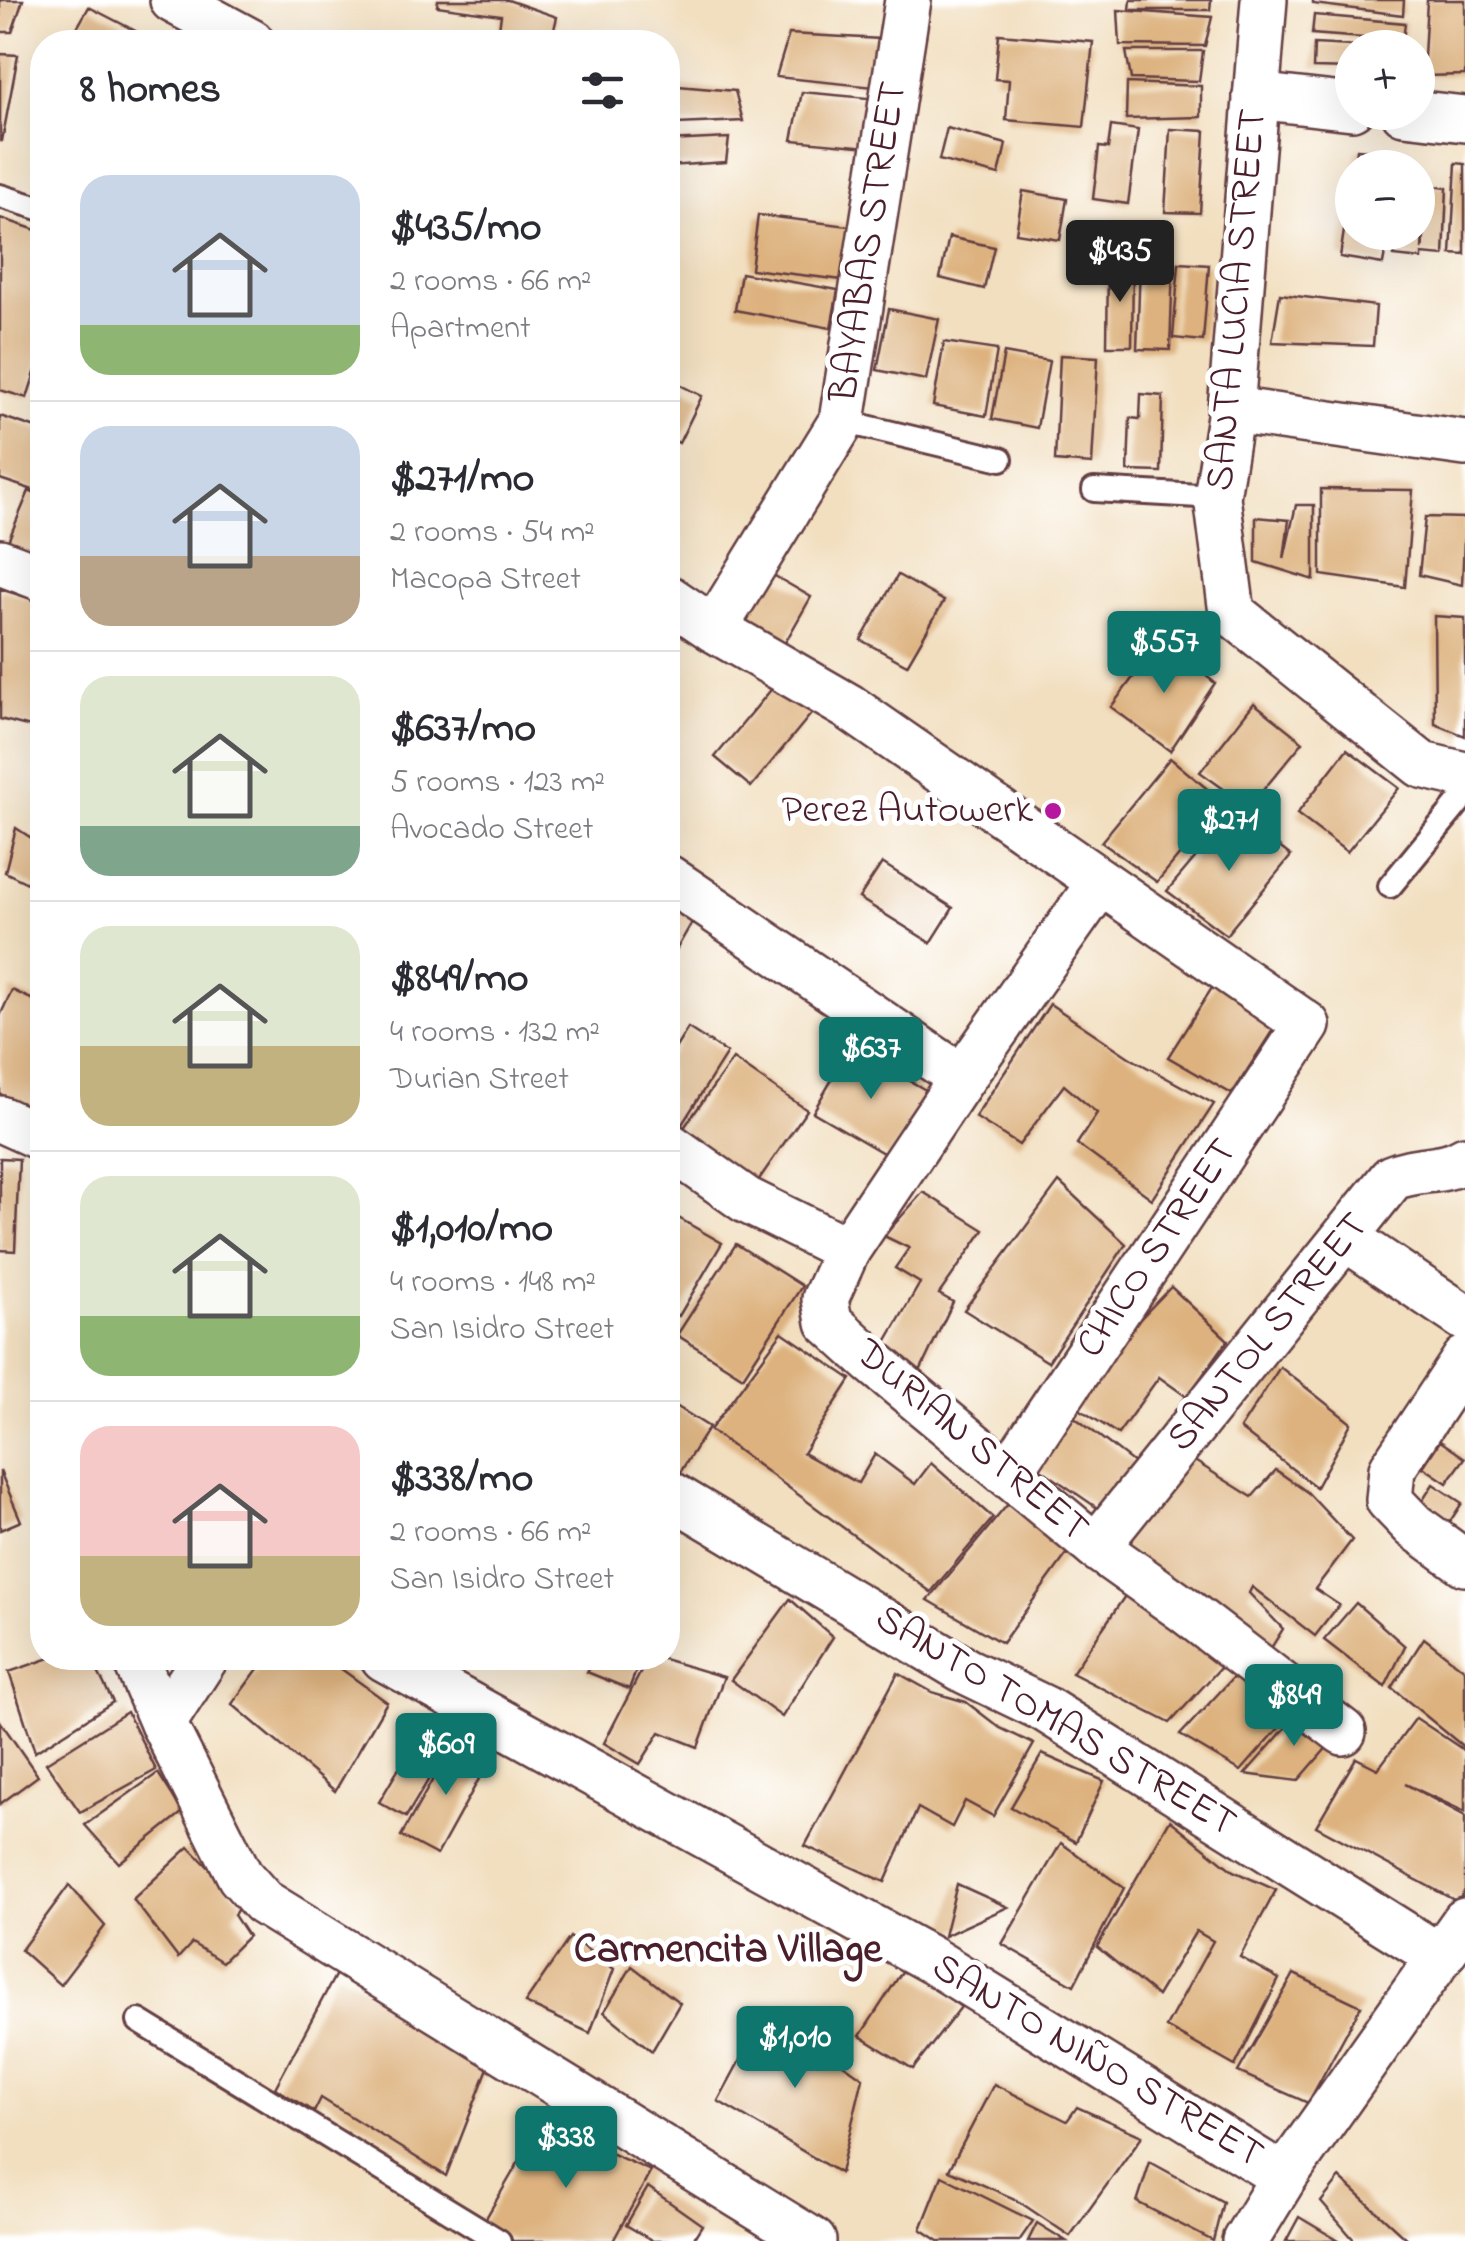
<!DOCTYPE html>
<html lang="en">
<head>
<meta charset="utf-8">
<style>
  body { margin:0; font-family:"Indie Flower",sans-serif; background:#f2f2f3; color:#2b2b33; height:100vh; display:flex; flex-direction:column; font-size:38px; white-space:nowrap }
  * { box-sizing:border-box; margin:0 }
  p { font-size:32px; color:#7c7c81 }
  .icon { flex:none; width:55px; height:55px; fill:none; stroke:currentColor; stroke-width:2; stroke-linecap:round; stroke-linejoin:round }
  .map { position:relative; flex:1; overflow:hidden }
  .details { position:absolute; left:30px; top:30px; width:650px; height:1640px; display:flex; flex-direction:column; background:#fff; border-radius:40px; box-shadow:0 10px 40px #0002 }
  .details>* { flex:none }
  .tools { position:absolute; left:1335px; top:30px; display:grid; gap:20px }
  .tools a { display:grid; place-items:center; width:100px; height:100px; border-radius:50%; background:#fff; box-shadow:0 10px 40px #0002; font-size:50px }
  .price { position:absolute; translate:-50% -85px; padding:0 22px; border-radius:10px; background:#0f766e; color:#fff; font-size:32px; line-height:65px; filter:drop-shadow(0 2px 5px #0008) }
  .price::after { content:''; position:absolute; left:50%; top:60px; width:30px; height:22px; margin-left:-15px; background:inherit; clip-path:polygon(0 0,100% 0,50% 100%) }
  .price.active { background:#222; color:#fff }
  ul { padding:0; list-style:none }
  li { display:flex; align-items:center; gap:30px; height:250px; padding:0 50px }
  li+li { border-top:2px solid #e1e1e2 }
  li span { display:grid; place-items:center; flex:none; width:280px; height:200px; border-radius:30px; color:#555 }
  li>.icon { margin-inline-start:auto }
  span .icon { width:120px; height:120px; fill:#fffc; stroke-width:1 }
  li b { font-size:42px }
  h2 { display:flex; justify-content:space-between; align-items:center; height:120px; padding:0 50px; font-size:42px }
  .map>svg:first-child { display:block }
</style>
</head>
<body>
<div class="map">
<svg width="1465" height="2241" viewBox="0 0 1465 2241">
  <rect width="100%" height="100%" fill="#fff"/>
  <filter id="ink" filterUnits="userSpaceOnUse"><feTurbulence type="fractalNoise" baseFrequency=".01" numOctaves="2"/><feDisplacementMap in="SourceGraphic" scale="20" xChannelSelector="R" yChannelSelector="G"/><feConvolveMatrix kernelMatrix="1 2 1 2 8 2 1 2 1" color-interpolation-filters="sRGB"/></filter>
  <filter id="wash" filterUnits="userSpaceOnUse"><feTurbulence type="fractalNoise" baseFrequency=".0048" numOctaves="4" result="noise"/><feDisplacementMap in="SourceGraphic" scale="40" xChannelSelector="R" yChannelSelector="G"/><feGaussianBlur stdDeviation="2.25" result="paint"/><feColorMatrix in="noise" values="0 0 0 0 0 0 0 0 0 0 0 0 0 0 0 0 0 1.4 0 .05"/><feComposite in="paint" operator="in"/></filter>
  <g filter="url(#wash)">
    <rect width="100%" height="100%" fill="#f2dfc0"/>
    <g id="blocks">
      <g fill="#ddb27f">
        <path d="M0 0H23L12 32H0Z"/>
        <path d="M438 0H508L557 17 551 42H497L501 15 437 6Z"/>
        <path d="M1131 0H1211L1210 10H1130Z"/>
        <path d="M1313 0H1404L1403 15 1313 4Z"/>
        <path d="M1427 0H1465V75L1423 76Z"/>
        <path d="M89 7 149 38 146 42H69Z"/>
        <path d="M1118 10 1212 17 1205 46 1120 45Z"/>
        <path d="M1314 15 1405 23 1403 41 1312 34Z"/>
        <path d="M789 34 881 39 874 87 776 77Z"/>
        <path d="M999 34 1093 42 1084 127 1006 120 1009 80 995 79Z"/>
        <path d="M1314 44 1352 46V69L1313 68Z"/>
        <path d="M1126 51H1203L1199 81 1131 79Z"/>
        <path d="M0 54 18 55 2 141H0Z"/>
        <path d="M1127 83 1201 86V117L1126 119Z"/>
        <path d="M678 86 735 91 743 121 677 124Z"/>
        <path d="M802 92 879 99 868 147 792 140Z"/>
        <path d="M1111 126 1138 130 1128 204 1093 199 1099 147 1108 148Z"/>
        <path d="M947 128 1006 144 999 175 939 160Z"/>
        <path d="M1170 129 1205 131 1200 213 1165 212Z"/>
        <path d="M729 138 726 162 668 166V141Z"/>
        <path d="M1357 149 1406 153 1403 168H1354Z"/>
        <path d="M1456 163 1465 164V255L1451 254Z"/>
        <path d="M1418 180 1425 182 1422 250 1432 186 1447 188 1444 256 1422 254V259L1394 256 1399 232H1418Z"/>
        <path d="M1023 191 1067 199 1060 240 1016 233Z"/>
        <path d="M1350 191 1352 232H1389L1383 264 1340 257Z"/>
        <path d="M758 215 849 226 843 280 751 269Z"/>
        <path d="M0 218 42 232V351L27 398 0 390Z"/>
        <path d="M949 237 994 247 984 289 940 278Z"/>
        <path d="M1108 263 1133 264 1132 346H1107Z"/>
        <path d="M1140 263 1173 264 1170 350 1137 349Z"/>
        <path d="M1179 263 1209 265 1203 341 1173 338Z"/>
        <path d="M741 273 838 290 831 328 735 310Z"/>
        <path d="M1280 294 1376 306 1373 346 1272 342Z"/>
        <path d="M889 309 939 319 926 380 877 370Z"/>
        <path d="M944 342 997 350 986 416 933 406Z"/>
        <path d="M1004 353 1049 361 1037 428 992 419Z"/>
        <path d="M1060 355 1098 357 1092 464 1055 461Z"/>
        <path d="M668 379 702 396 679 443 668 437Z"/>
        <path d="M1141 394 1163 396 1161 472 1128 471 1130 418 1140 419Z"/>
        <path d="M0 416 42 430V493L0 479Z"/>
        <path d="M1321 489 1413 490 1405 587 1321 575Z"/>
        <path d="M29 491 42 497V561L6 546Z"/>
        <path d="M1296 505H1314V580L1256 562V517L1289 520 1284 559Z"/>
        <path d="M1425 517 1465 518 1462 585 1419 575Z"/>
        <path d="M768 572 811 597 782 648 739 623Z"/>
        <path d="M898 575 944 601 907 665 861 640Z"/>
        <path d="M0 589 42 602V730L0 719Z"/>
        <path d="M1434 616 1465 618V736L1435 724Z"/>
        <path d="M1161 640 1215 683 1170 751 1111 707Z"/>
        <path d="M780 679 816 708 751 787 715 757Z"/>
        <path d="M1254 703 1303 742 1249 807 1200 772Z"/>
        <path d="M1347 749 1399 788 1347 852 1297 814Z"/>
        <path d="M1170 758 1223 802 1157 882 1101 842Z"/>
        <path d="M1234 812 1291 856 1226 935 1167 891Z"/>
        <path d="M16 828 42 845V890L5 872Z"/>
        <path d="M882 863 953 908 931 943 859 898Z"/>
        <path d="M668 891 699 910 668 964Z"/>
        <path d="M1217 980 1276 1025 1232 1094 1168 1057Z"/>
        <path d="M12 990 42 1004V1113L0 1094V1016Z"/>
        <path d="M1050 1004 1132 1059 1214 1104 1152 1199 1077 1144 1097 1113 1064 1085 1019 1145 975 1117Z"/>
        <path d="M688 1028 727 1053 674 1137 668 1133V1060Z"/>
        <path d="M851 1047 929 1092 890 1157 813 1112Z"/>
        <path d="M733 1059 807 1110 753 1188 678 1136Z"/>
        <path d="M0 1158 19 1159 15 1251 0 1250Z"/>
        <path d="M1059 1182 1126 1244 1048 1362 964 1310Z"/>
        <path d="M923 1192 984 1230 939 1294 953 1302 911 1390 875 1361 920 1283 895 1268 909 1248 884 1236Z"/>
        <path d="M668 1212 722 1243 679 1316 668 1310Z"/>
        <path d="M736 1244 802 1286 743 1377 677 1335Z"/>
        <path d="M1171 1287 1228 1340 1187 1397 1159 1377 1118 1434 1070 1403 1115 1345Z"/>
        <path d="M782 1332 851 1379 803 1453 858 1483 875 1454 915 1484 931 1463 993 1518 931 1592 710 1430Z"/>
        <path d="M1280 1367 1351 1423 1316 1487 1240 1429Z"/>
        <path d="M668 1401 709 1427 676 1479 668 1474Z"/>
        <path d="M1073 1416 1147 1473 1106 1514 1035 1465Z"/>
        <path d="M1440 1441 1465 1458 1447 1483 1423 1467Z"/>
        <path d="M1177 1450 1252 1497 1276 1470 1307 1492 1352 1540 1315 1589 1339 1605 1315 1636 1252 1587 1249 1593 1283 1629 1263 1661 1119 1545Z"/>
        <path d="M0 1471 21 1521 0 1530Z"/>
        <path d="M1433 1484 1462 1503 1447 1526 1418 1508Z"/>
        <path d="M1009 1503 1072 1547 1002 1643 928 1600Z"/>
        <path d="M1127 1593 1231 1656 1170 1723 1072 1673Z"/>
        <path d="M790 1599 833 1637 782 1717 731 1680Z"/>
        <path d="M1356 1603 1405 1646 1385 1687 1324 1640Z"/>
        <path d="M1424 1638 1465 1670V1748L1392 1688Z"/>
        <path d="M50 1658H91L113 1702 35 1752 9 1672Z"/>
        <path d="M266 1658H326L387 1702 335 1791 232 1704Z"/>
        <path d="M593 1658H641L629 1689 587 1672Z"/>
        <path d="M648 1658H660L724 1677 698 1747 660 1732 640 1764 604 1743Z"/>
        <path d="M1242 1668 1301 1703 1241 1771 1180 1735Z"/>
        <path d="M898 1673 932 1692 966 1702 1000 1728 1034 1744 993 1816 965 1801 952 1827 918 1808 885 1882 805 1846Z"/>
        <path d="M1305 1706 1336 1737 1298 1781 1245 1774Z"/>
        <path d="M127 1712 156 1770 80 1812 46 1763Z"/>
        <path d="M1416 1718 1465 1751V1812L1405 1784 1465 1816V1890L1458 1902 1316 1826 1356 1758 1378 1769Z"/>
        <path d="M0 1721 38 1776 0 1804Z"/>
        <path d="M418 1736 445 1752 406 1817 379 1802Z"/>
        <path d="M455 1740 490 1759 437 1855 401 1836Z"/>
        <path d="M1042 1754 1104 1781 1076 1842 1011 1807Z"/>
        <path d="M158 1773 183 1812 119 1863 85 1825Z"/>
        <path d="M1170 1820 1233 1871 1276 1890 1240 1957 1279 1979 1235 2066 1166 2027 1213 1941 1196 1931 1157 1996 1097 1947Z"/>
        <path d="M1061 1843 1124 1888 1074 1985 1002 1944Z"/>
        <path d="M189 1847 242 1902 234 1915 248 1936 222 1962 192 1943 178 1958 133 1899Z"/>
        <path d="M957 1884 1008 1907 944 1936Z"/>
        <path d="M69 1885 105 1926 60 1985 21 1950Z"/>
        <path d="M570 1937 614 1969 590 2033 525 2003Z"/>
        <path d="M632 1966 680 2003 652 2051 604 2012Z"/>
        <path d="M905 1967 961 2007 913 2069 860 2036Z"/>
        <path d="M337 1972 493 2055 446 2176 321 2098 314 2112 275 2088Z"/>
        <path d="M1294 1974 1361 2006 1308 2103 1238 2072Z"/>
        <path d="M767 2010 863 2078 840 2173 718 2101Z"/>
        <path d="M994 2084 1067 2121 1077 2107 1142 2136 1070 2236 1015 2199 949 2170Z"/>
        <path d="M548 2112 576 2138 651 2171 613 2241H513L483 2223Z"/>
        <path d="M1150 2162 1223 2202 1213 2241 1137 2202Z"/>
        <path d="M942 2176 1033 2221 1019 2241H939L921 2229Z"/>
        <path d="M1340 2178 1409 2241H1355L1321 2202Z"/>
        <path d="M648 2187 702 2225 692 2241H653L626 2225Z"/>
        <path d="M1299 2217 1339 2241H1286Z"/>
        <path d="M1037 2223 1066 2241H1028Z"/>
      </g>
    </g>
  </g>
  <g filter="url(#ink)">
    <use href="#blocks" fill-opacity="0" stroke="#633c41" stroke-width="2.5"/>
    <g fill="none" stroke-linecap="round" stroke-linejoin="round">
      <g stroke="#633c41" stroke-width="28">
        <g id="service">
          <path d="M0 196 42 209"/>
          <path d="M842 421 1001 459"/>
          <path d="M1094 490 1217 497"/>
          <path d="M1390 886 1465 795"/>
          <path d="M139 2021 499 2241"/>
        </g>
      </g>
      <g stroke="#633c41" stroke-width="50">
        <g id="minor">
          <path d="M173 0 251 42"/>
          <path d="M1264 0 1231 410 1217 497 1232 613 1422 765 1465 775"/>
          <path d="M1256 96 1352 107"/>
          <path d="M1404 112 1465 119"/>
          <path d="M1231 410 1465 443"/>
          <path d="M0 562 42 578"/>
          <path d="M668 598 714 629 849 707 1307 1025 1009 1473"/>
          <path d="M714 629 842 421 908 0"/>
          <path d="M668 878 962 1078"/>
          <path d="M0 1119 42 1138"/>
          <path d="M668 1145 746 1200 847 1250 825 1299 829 1322 873 1362 1096 1547 1186 1611 1343 1732"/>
          <path d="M1346 1238 1465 1318"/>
          <path d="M847 1250 962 1078 1099 884"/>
          <path d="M1465 1359 1392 1469 1389 1500 1414 1526 1465 1563"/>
          <path d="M668 1493 966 1671 1045 1709 1440 1957"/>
          <path d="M1096 1547 1392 1178C1416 1167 1444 1173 1465 1159"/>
          <path d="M135 1658 163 1723 240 1876 263 1902 813 2241"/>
          <path d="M384 1658 933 1961 1284 2177"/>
          <path d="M163 1723 205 1658"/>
          <path d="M1245 2241 1284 2177 1465 1921"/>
        </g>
      </g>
      <use href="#service" stroke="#fff" stroke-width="22"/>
      <use href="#minor" stroke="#fff" stroke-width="45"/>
    </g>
  </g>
  <circle fill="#b5179e" stroke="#fff" stroke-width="4" cx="1053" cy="811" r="10"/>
  <g text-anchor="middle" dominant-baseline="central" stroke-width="10" stroke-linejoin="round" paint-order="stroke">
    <g font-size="40" fill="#4a1f2b" stroke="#fff">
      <text transform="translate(870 242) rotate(-81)">BAYABAS STREET</text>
      <text transform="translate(1238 300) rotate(-85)">SANTA LUCIA STREET</text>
      <text transform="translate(1158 1249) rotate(-56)">CHICO STREET</text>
      <text transform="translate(1269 1333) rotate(-51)">SANTOL STREET</text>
      <text transform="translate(971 1442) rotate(40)">DURIAN STREET</text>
      <text transform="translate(1055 1722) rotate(31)">SANTO TOMAS STREET</text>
      <text transform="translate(1097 2062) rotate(31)">SANTO NIÑO STREET</text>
    </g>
    <g font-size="40" fill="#4a1f2b" stroke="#fff" text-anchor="end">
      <text x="1033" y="811">Perez Autowerk</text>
    </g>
    <g font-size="42" font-weight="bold" fill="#4a1f2b" stroke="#fff">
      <text x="728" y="1950">Carmencita Village</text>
    </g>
  </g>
</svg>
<div class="tools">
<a>+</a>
<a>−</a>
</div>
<b class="price active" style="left:1120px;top:305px">$435</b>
<b class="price" style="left:1164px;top:696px">$557</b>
<b class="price" style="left:1229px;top:874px">$271</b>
<b class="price" style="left:871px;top:1102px">$637</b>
<b class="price" style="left:1294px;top:1749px">$849</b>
<b class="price" style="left:446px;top:1798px">$609</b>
<b class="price" style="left:795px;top:2091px">$1,010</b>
<b class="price" style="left:566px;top:2191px">$338</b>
<section class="details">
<h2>8 homes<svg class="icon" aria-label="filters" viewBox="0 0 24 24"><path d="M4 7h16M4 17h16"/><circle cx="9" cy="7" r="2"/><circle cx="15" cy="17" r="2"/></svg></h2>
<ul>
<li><span style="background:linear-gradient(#c9d6e8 75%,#8fb573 0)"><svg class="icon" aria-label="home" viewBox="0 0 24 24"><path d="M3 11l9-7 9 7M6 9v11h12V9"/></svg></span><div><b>$435/mo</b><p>2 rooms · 66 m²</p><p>Apartment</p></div></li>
<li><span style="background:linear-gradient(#c9d6e8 65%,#b9a48a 0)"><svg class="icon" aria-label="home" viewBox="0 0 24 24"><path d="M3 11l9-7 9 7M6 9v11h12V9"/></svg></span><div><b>$271/mo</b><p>2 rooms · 54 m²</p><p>Macopa Street</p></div></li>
<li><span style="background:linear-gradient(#dfe7d0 75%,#7fa58c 0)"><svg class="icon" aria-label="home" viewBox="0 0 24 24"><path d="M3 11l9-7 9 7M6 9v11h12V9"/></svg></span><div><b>$637/mo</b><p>5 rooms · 123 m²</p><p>Avocado Street</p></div></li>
<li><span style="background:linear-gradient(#dfe7d0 60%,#c2b280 0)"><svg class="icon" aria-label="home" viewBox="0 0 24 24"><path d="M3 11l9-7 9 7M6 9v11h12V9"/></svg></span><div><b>$849/mo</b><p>4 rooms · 132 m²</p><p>Durian Street</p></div></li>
<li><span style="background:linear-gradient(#dfe7d0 70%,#8fb573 0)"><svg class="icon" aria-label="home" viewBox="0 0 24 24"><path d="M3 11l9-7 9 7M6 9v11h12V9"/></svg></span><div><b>$1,010/mo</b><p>4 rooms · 148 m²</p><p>San Isidro Street</p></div></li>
<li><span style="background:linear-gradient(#f6c9c9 65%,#c2b280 0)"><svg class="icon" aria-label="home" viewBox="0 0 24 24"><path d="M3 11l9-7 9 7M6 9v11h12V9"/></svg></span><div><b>$338/mo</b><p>2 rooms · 66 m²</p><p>San Isidro Street</p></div></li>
</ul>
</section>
</div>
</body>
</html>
